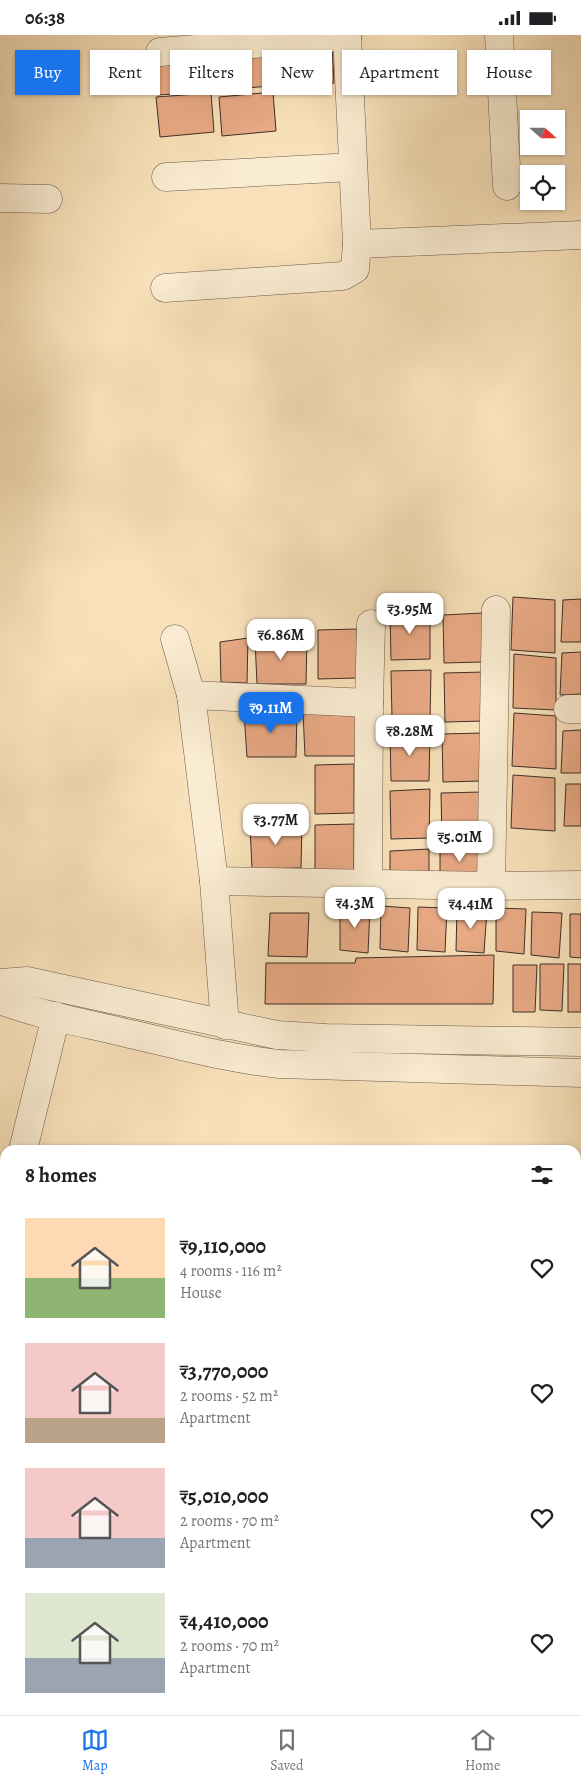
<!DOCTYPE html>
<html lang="en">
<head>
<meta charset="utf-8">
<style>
  body { margin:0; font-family:Alegreya,serif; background:#f6f6f6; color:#202124; height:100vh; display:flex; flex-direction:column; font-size:19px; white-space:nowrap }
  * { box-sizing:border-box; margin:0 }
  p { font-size:16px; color:#757577 }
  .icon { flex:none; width:28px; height:28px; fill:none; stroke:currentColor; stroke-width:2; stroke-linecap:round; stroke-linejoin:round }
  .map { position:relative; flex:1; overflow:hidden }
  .sheet { position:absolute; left:0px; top:1110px; width:581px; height:570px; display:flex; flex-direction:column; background:#fff; border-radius:15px 15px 0 0; box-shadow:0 1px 4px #0004 }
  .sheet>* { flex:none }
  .guide { position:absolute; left:15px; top:15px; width:551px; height:45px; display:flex; gap:10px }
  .needle { width:32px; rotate:111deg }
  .buttons { position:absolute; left:520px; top:75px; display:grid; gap:10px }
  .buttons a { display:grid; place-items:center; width:45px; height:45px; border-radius:0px; background:#fff; box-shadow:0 1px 4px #0004; font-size:25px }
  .price { position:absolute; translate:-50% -42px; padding:0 11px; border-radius:10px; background:#fff; color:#222; font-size:16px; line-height:32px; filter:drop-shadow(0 1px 2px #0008) }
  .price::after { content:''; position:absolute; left:50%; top:30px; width:15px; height:11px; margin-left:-8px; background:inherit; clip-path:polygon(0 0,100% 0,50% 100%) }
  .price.selected { background:#1a73e8; color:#fff }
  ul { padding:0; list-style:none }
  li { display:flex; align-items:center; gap:15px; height:125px; padding:0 25px }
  li span { display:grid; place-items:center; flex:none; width:140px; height:100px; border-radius:0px; color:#555 }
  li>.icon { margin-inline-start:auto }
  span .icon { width:60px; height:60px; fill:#fffc; stroke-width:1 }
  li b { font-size:21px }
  h2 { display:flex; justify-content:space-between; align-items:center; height:60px; padding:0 25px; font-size:21px }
  .chip { padding:0 18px; border-radius:0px; background:#fff; box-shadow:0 1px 4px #0004; font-size:18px; line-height:45px }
  .chip.selected { background:#1a73e8; color:#fff }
  .status { display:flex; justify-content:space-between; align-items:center; height:35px; padding:0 25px; background:#fff; direction:ltr }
  .status svg { height:14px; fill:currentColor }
  .dock { display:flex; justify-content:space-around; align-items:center; height:70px; border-top:1px solid #e0e0e0; background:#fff; font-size:14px; color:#757577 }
  .dock a { display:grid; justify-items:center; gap:2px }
  .dock .selected { color:#1a73e8 }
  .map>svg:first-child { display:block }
</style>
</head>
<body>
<div class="status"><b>06:38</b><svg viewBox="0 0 49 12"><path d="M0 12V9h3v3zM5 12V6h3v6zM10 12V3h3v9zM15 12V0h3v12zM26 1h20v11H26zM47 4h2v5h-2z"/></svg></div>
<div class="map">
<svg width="581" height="1680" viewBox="0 0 581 1680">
  <rect width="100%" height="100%" fill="#f8e1ba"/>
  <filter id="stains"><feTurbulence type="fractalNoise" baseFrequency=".004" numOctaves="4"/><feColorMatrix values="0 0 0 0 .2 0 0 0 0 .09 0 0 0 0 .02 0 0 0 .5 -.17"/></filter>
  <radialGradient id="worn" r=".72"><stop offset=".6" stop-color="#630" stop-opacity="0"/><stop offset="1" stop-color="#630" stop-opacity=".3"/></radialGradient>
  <g fill="#e9aa85" stroke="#3c2f29">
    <path d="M332 8 334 48 281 53 277 13Z"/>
    <path d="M269 11 272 51 218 55 215 16Z"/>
    <path d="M209 16 213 56 158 60 155 21Z"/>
    <path d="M273 57 276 96 222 101 219 62Z"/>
    <path d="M211 58 214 97 160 102 156 62Z"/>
    <path d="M513 562 555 565V618L511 615Z"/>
    <path d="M581 564V607H561L563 565Z"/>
    <path d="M430 575V624L391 625 390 577Z"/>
    <path d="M483 578V627L444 628 443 580Z"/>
    <path d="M357 594V643L318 644V595Z"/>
    <path d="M248 603 247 648 221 647 220 607Z"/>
    <path d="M307 603 306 649H257L255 605Z"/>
    <path d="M581 617V659L560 660 562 618Z"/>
    <path d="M514 619 556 623V675L513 673Z"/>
    <path d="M431 635 430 684H392L391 636Z"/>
    <path d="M484 637V686L445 687 444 638Z"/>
    <path d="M356 675 355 721H305L303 677Z"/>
    <path d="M297 676 296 722H247L244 678Z"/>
    <path d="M514 678 556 681V734L512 731Z"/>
    <path d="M581 695V738H561L563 696Z"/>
    <path d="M430 697 429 746H391L390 699Z"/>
    <path d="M482 698V746L443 747 442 699Z"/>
    <path d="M354 729V778L315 779V730Z"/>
    <path d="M513 740 555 743V796L511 793Z"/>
    <path d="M566 749H581V791H564Z"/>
    <path d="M430 754 429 803 391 804 390 756Z"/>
    <path d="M481 757V805L442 806 441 758Z"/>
    <path d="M302 788 301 833 252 834 250 790Z"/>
    <path d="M354 789V838H315V790Z"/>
    <path d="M480 813 479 842H440V815Z"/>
    <path d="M429 814V843H390V816Z"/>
    <path d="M381 871 410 873 408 917 380 914Z"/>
    <path d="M340 872 370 873 368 918 340 915Z"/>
    <path d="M418 872 447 873 445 917 417 915Z"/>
    <path d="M457 873 487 874 484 918 456 916Z"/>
    <path d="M496 873 526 874 524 919 496 916Z"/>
    <path d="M532 877 562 878 559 923 531 920Z"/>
    <path d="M270 878H309L307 922 268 921Z"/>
    <path d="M570 879H581V923L570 922Z"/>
    <path d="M494 920 493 969H265L266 928H355L356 923Z"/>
    <path d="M540 929H564L562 976 540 975Z"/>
    <rect x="568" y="929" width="13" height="48"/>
    <path d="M513 930H537L535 977H513Z"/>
    <path d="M177 1675H217L216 1680H176Z"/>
    <path d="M252 1675H325L324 1680H251Z"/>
  </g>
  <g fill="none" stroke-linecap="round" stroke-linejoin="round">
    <g stroke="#6b5c4d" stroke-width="29">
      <g id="street">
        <path d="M499 0 507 151"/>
        <path d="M160 17 347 1"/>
        <path d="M166 142 353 132"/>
        <path d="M0 163 48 164"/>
        <path d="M357 209 581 200"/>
        <path d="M165 253 343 241 355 234 357 209 347 0"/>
        <path d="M175 604 191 660 214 846 491 851 581 850"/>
        <path d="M191 660 369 668"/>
        <path d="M568 674H581"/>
        <path d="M214 846 225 990"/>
        <path d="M368 850 369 668 371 589"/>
        <path d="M491 851 496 575"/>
        <path d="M0 948 27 946 277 1000 326 1003 581 1007"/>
        <path d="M0 965C42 981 86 988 130 999 180 1010 229 1024 280 1029L581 1038"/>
        <path d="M23 1115 56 981"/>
        <path d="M576 1388 581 1387"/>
        <path d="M0 1428 5 1424"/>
        <path d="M576 1492 581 1483"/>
        <path d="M576 1539 581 1530"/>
        <path d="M521 1675V1680"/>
        <path d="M548 1675 554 1680"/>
        <path d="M69 1680 73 1675"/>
        <path d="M229 1680 230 1675"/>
      </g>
    </g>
    <use href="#street" stroke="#faecd2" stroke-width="28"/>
  </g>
  <rect width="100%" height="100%" filter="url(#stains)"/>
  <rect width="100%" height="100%" fill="url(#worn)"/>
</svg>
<div class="buttons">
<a><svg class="needle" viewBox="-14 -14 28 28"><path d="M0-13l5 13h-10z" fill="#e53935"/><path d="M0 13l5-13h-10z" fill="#757577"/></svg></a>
<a><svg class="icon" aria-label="locate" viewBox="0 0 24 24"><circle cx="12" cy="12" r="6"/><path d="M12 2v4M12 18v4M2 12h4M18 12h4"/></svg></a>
</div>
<b class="price" style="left:410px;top:600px">₹3.95M</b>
<b class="price" style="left:281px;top:626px">₹6.86M</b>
<b class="price selected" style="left:271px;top:699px">₹9.11M</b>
<b class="price" style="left:410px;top:722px">₹8.28M</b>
<b class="price" style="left:276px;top:811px">₹3.77M</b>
<b class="price" style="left:460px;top:828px">₹5.01M</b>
<b class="price" style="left:355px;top:894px">₹4.3M</b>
<b class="price" style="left:471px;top:895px">₹4.41M</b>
<div class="guide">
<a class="chip selected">Buy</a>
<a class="chip">Rent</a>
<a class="chip">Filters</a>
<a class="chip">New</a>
<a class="chip">Apartment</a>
<a class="chip">House</a>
</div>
<section class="sheet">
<h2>8 homes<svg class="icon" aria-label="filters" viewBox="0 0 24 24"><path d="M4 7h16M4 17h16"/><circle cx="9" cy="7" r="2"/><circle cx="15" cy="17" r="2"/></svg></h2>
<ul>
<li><span style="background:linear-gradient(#ffd9b3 60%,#8fb573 0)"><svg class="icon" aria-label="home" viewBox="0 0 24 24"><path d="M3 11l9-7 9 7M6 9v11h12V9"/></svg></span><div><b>₹9,110,000</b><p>4 rooms · 116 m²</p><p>House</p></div><svg class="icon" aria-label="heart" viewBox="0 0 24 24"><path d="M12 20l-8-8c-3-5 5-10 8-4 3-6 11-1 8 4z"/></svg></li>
<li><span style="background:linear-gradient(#f6c9c9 75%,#b9a48a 0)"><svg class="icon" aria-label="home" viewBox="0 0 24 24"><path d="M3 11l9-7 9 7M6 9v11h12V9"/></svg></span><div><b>₹3,770,000</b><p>2 rooms · 52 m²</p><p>Apartment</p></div><svg class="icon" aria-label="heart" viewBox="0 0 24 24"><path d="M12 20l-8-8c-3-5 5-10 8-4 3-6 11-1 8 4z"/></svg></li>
<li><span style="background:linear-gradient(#f6c9c9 70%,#9aa5b1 0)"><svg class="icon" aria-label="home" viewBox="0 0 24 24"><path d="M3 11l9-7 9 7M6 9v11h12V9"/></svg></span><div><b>₹5,010,000</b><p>2 rooms · 70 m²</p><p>Apartment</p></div><svg class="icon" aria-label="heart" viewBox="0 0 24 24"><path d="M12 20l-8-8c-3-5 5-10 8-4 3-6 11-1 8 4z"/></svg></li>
<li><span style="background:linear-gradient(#dfe7d0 65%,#9aa5b1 0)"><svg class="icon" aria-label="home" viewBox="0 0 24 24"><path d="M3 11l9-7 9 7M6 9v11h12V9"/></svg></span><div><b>₹4,410,000</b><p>2 rooms · 70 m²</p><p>Apartment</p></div><svg class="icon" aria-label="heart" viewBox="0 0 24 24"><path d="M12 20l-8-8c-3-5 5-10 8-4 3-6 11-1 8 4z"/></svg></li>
</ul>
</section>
</div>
<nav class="dock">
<a class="selected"><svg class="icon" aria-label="map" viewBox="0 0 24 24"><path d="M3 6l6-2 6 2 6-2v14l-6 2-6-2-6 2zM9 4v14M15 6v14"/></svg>Map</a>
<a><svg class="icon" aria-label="saved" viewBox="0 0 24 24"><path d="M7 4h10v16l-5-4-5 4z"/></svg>Saved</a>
<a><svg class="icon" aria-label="home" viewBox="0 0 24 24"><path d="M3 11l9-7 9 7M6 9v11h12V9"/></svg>Home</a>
</nav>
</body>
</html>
